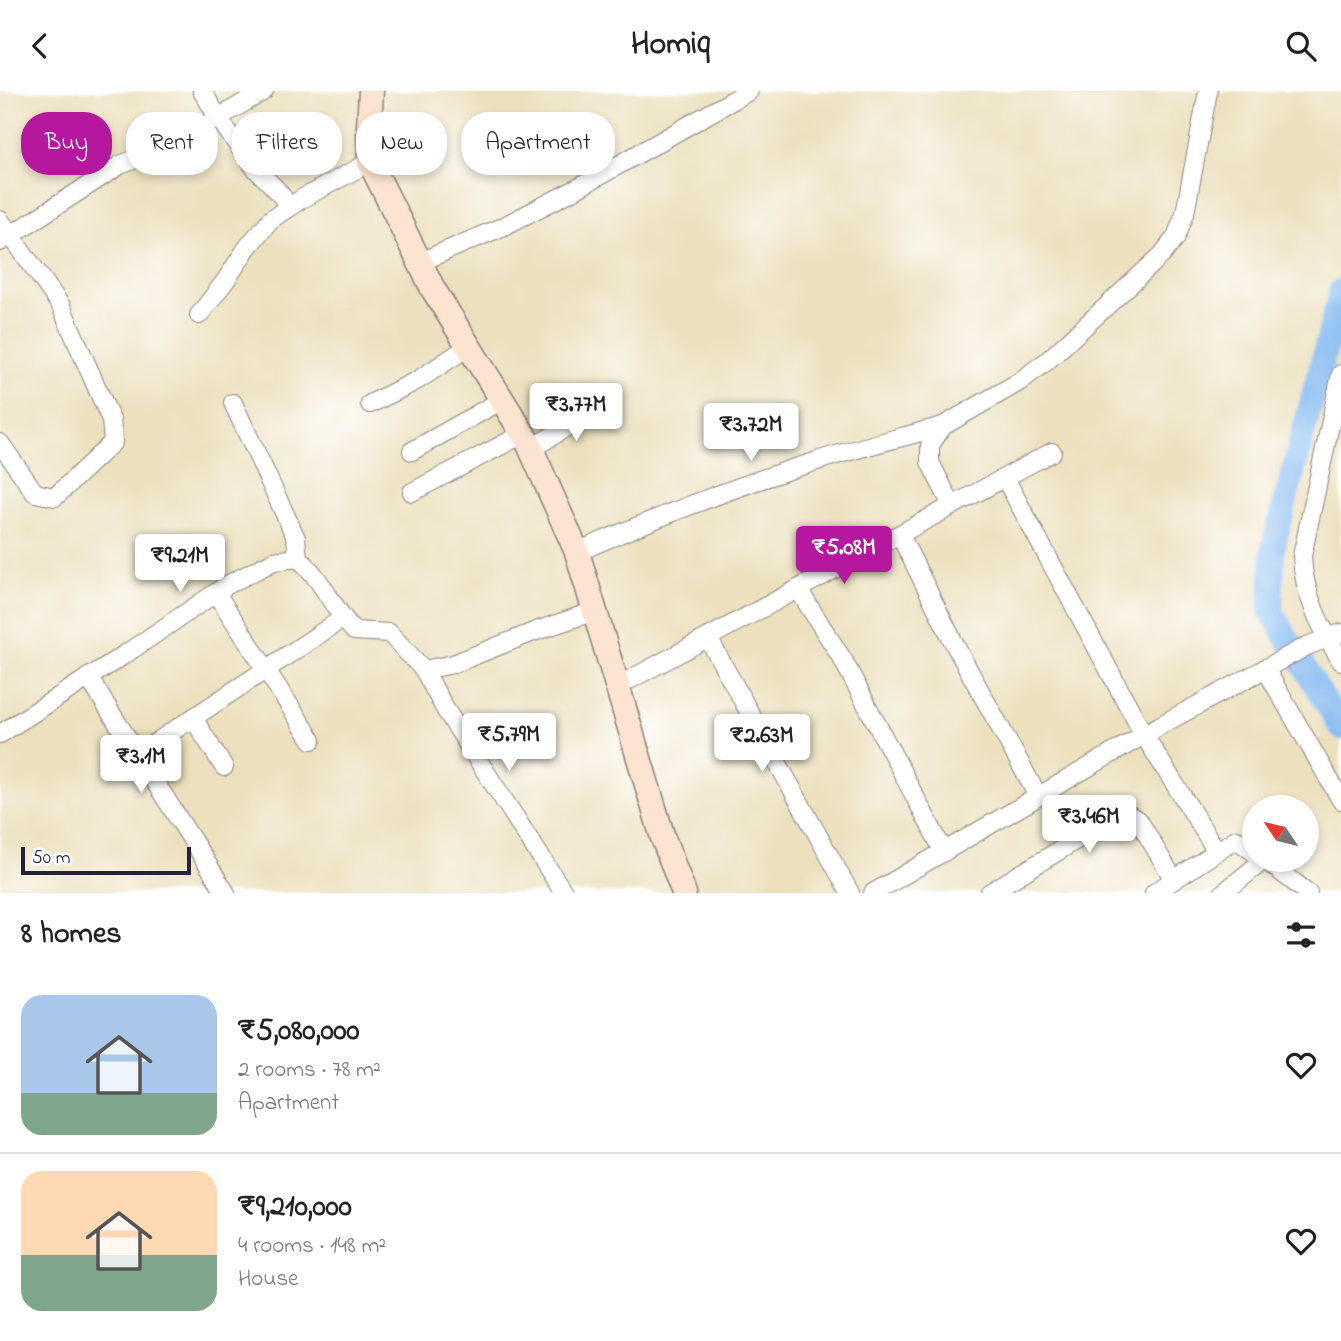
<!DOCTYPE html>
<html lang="en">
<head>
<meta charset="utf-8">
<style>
  body { margin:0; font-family:"Indie Flower",sans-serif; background:#f2f2f2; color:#222; height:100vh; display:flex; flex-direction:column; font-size:26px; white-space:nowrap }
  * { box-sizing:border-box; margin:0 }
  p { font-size:23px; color:#767676 }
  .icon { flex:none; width:38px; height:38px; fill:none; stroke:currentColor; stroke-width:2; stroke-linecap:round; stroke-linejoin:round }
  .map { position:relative; height:802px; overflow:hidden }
  .details { display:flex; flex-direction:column; background:#fff; flex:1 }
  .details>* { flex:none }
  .banner { position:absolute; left:21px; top:21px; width:700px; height:63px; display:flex; gap:14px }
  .needle { width:46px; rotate:305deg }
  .fabs { position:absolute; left:1242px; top:704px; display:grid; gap:14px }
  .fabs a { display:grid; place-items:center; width:77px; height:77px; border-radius:50%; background:#fff; box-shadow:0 4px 10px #0003; font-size:35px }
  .scale { position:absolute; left:21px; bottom:18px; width:170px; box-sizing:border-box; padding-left:7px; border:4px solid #22223b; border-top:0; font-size:19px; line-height:24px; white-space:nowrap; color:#22223b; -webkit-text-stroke:5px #fff; paint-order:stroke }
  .price { position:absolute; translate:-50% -60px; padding:0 16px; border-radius:7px; background:#fff; color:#222; font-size:23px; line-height:46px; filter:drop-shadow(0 2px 4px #0008) }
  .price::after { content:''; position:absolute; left:50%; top:42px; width:21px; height:16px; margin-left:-10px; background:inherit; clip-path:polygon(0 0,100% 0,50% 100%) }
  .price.current { background:#b5179e; color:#fff }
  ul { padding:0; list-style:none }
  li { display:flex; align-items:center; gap:21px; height:175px; padding:0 21px }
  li+li { border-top:2px solid #e0e0e0 }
  li span { display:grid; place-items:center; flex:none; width:196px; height:140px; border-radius:21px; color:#555 }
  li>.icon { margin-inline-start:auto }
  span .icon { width:84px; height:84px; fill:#fffc; stroke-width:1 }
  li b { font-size:30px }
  h2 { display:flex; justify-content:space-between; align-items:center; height:84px; padding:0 21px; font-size:30px }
  .tag { padding:0 24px; border-radius:28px; background:#fff; box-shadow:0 4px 10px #0003; font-size:24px; line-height:63px }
  .tag.current { background:#b5179e; color:#fff }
  header { display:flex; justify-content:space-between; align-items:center; height:91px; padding:0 21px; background:#fff; font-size:32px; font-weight:800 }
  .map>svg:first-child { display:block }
</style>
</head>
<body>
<header><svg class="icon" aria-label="back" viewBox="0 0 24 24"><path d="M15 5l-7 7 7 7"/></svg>Homiq<svg class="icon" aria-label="search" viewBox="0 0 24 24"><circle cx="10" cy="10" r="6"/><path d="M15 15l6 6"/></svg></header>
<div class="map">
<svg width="1341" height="802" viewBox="0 0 1341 802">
  <rect width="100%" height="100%" fill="#fff"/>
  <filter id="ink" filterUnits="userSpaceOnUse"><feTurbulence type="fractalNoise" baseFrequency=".0143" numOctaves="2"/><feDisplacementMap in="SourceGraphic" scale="14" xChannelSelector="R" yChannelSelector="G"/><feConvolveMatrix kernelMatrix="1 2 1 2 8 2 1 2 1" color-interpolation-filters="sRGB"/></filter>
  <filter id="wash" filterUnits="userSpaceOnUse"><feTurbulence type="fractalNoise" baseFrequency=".00686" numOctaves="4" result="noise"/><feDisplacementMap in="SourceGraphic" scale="28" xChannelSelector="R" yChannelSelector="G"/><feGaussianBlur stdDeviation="1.57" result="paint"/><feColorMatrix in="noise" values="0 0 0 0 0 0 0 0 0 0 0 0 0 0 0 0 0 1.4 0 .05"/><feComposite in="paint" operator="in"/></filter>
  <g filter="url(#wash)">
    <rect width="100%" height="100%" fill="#ece0be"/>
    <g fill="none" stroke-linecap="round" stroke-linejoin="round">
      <path stroke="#80b8f0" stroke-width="24" d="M1341 199 1273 457 1271 520 1341 637"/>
    </g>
  </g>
  <g filter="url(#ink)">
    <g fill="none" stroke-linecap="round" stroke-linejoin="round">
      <g stroke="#87817c" stroke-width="20">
        <g id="street">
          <path d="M202 0C218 27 236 53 256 78 267 90 282 101 288 116"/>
          <path d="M0 129 61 215 111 329 113 351 55 406 35 402 0 352"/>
          <path d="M0 151 120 74 172 54 264 0"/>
          <path d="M420 171 504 135 578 97 749 0"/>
          <path d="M199 224 226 189 247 157 270 129 303 107 370 71"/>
          <path d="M1341 283 1302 465C1303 503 1322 538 1341 570"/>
          <path d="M233 312 296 447 298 467"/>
          <path d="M370 313 418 289 468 256"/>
          <path d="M531 358 602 314"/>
          <path d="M412 360 502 309"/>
          <path d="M1005 387 1144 644 1216 759"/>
          <path d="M412 401 523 343"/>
          <path d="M952 415 930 371V354L943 335 1019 291 1047 270 1162 164 1176 146 1185 122 1208 0"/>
          <path d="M900 444 957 558 1038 705"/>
          <path d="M577 461C655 427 733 396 814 371 856 357 900 347 943 335"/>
          <path d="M798 498 843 569 944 761"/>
          <path d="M216 502 312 649"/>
          <path d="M708 547 850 802"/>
          <path d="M1265 577 1341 709"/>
          <path d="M424 579 445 618 564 802"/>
          <path d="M88 586 226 802"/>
          <path d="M618 595 1052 361"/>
          <path d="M193 627 224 676"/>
          <path d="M0 643 127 562 227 494 274 470 298 467C322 487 332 517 354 540L389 542 424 579 453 573 536 540 595 520"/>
          <path d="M137 664 342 528"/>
          <path d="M1264 768 1308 802"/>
          <path d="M873 802 1159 635 1307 555 1341 542"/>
          <path d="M989 802 1116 725 1128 723 1139 730 1174 789"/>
          <path d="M1154 802 1236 748 1255 762"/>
          <path d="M1223 802 1264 769"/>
        </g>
      </g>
      <g stroke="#87817c" stroke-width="27">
        <path id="secondary" d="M371 0 369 36 370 71 433 198 527 349 577 461 663 747 684 802"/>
      </g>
      <use href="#street" stroke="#fff" stroke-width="18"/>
      <use href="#secondary" stroke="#fde4d1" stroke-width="24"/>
    </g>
  </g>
</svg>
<div class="fabs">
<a><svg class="needle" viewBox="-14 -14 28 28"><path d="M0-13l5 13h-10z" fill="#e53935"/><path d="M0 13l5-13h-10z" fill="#767676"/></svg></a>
</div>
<div class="scale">50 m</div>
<b class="price" style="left:576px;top:352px">₹3.77M</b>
<b class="price" style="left:751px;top:372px">₹3.72M</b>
<b class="price current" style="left:844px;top:495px">₹5.08M</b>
<b class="price" style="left:180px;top:503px">₹9.21M</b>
<b class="price" style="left:509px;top:682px">₹5.79M</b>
<b class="price" style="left:762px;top:683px">₹2.63M</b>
<b class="price" style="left:141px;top:704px">₹3.1M</b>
<b class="price" style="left:1089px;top:764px">₹3.46M</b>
<div class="banner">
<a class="tag current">Buy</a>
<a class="tag">Rent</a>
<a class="tag">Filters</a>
<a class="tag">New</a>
<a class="tag">Apartment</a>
</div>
</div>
<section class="details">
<h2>8 homes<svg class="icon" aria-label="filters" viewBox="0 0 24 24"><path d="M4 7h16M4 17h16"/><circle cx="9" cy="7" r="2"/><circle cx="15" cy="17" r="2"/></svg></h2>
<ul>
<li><span style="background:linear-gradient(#a9c7e8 70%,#7fa58c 0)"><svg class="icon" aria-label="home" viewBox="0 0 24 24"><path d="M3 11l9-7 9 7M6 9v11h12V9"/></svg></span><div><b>₹5,080,000</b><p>2 rooms · 78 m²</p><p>Apartment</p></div><svg class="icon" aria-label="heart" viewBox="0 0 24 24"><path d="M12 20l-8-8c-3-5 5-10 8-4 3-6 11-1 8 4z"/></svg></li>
<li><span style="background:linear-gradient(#ffd9b3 60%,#7fa58c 0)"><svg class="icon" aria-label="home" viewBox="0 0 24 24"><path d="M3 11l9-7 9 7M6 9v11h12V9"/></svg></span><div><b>₹9,210,000</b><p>4 rooms · 148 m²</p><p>House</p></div><svg class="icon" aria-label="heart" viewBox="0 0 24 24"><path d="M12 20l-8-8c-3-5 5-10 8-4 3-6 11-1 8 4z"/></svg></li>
</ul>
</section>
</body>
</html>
